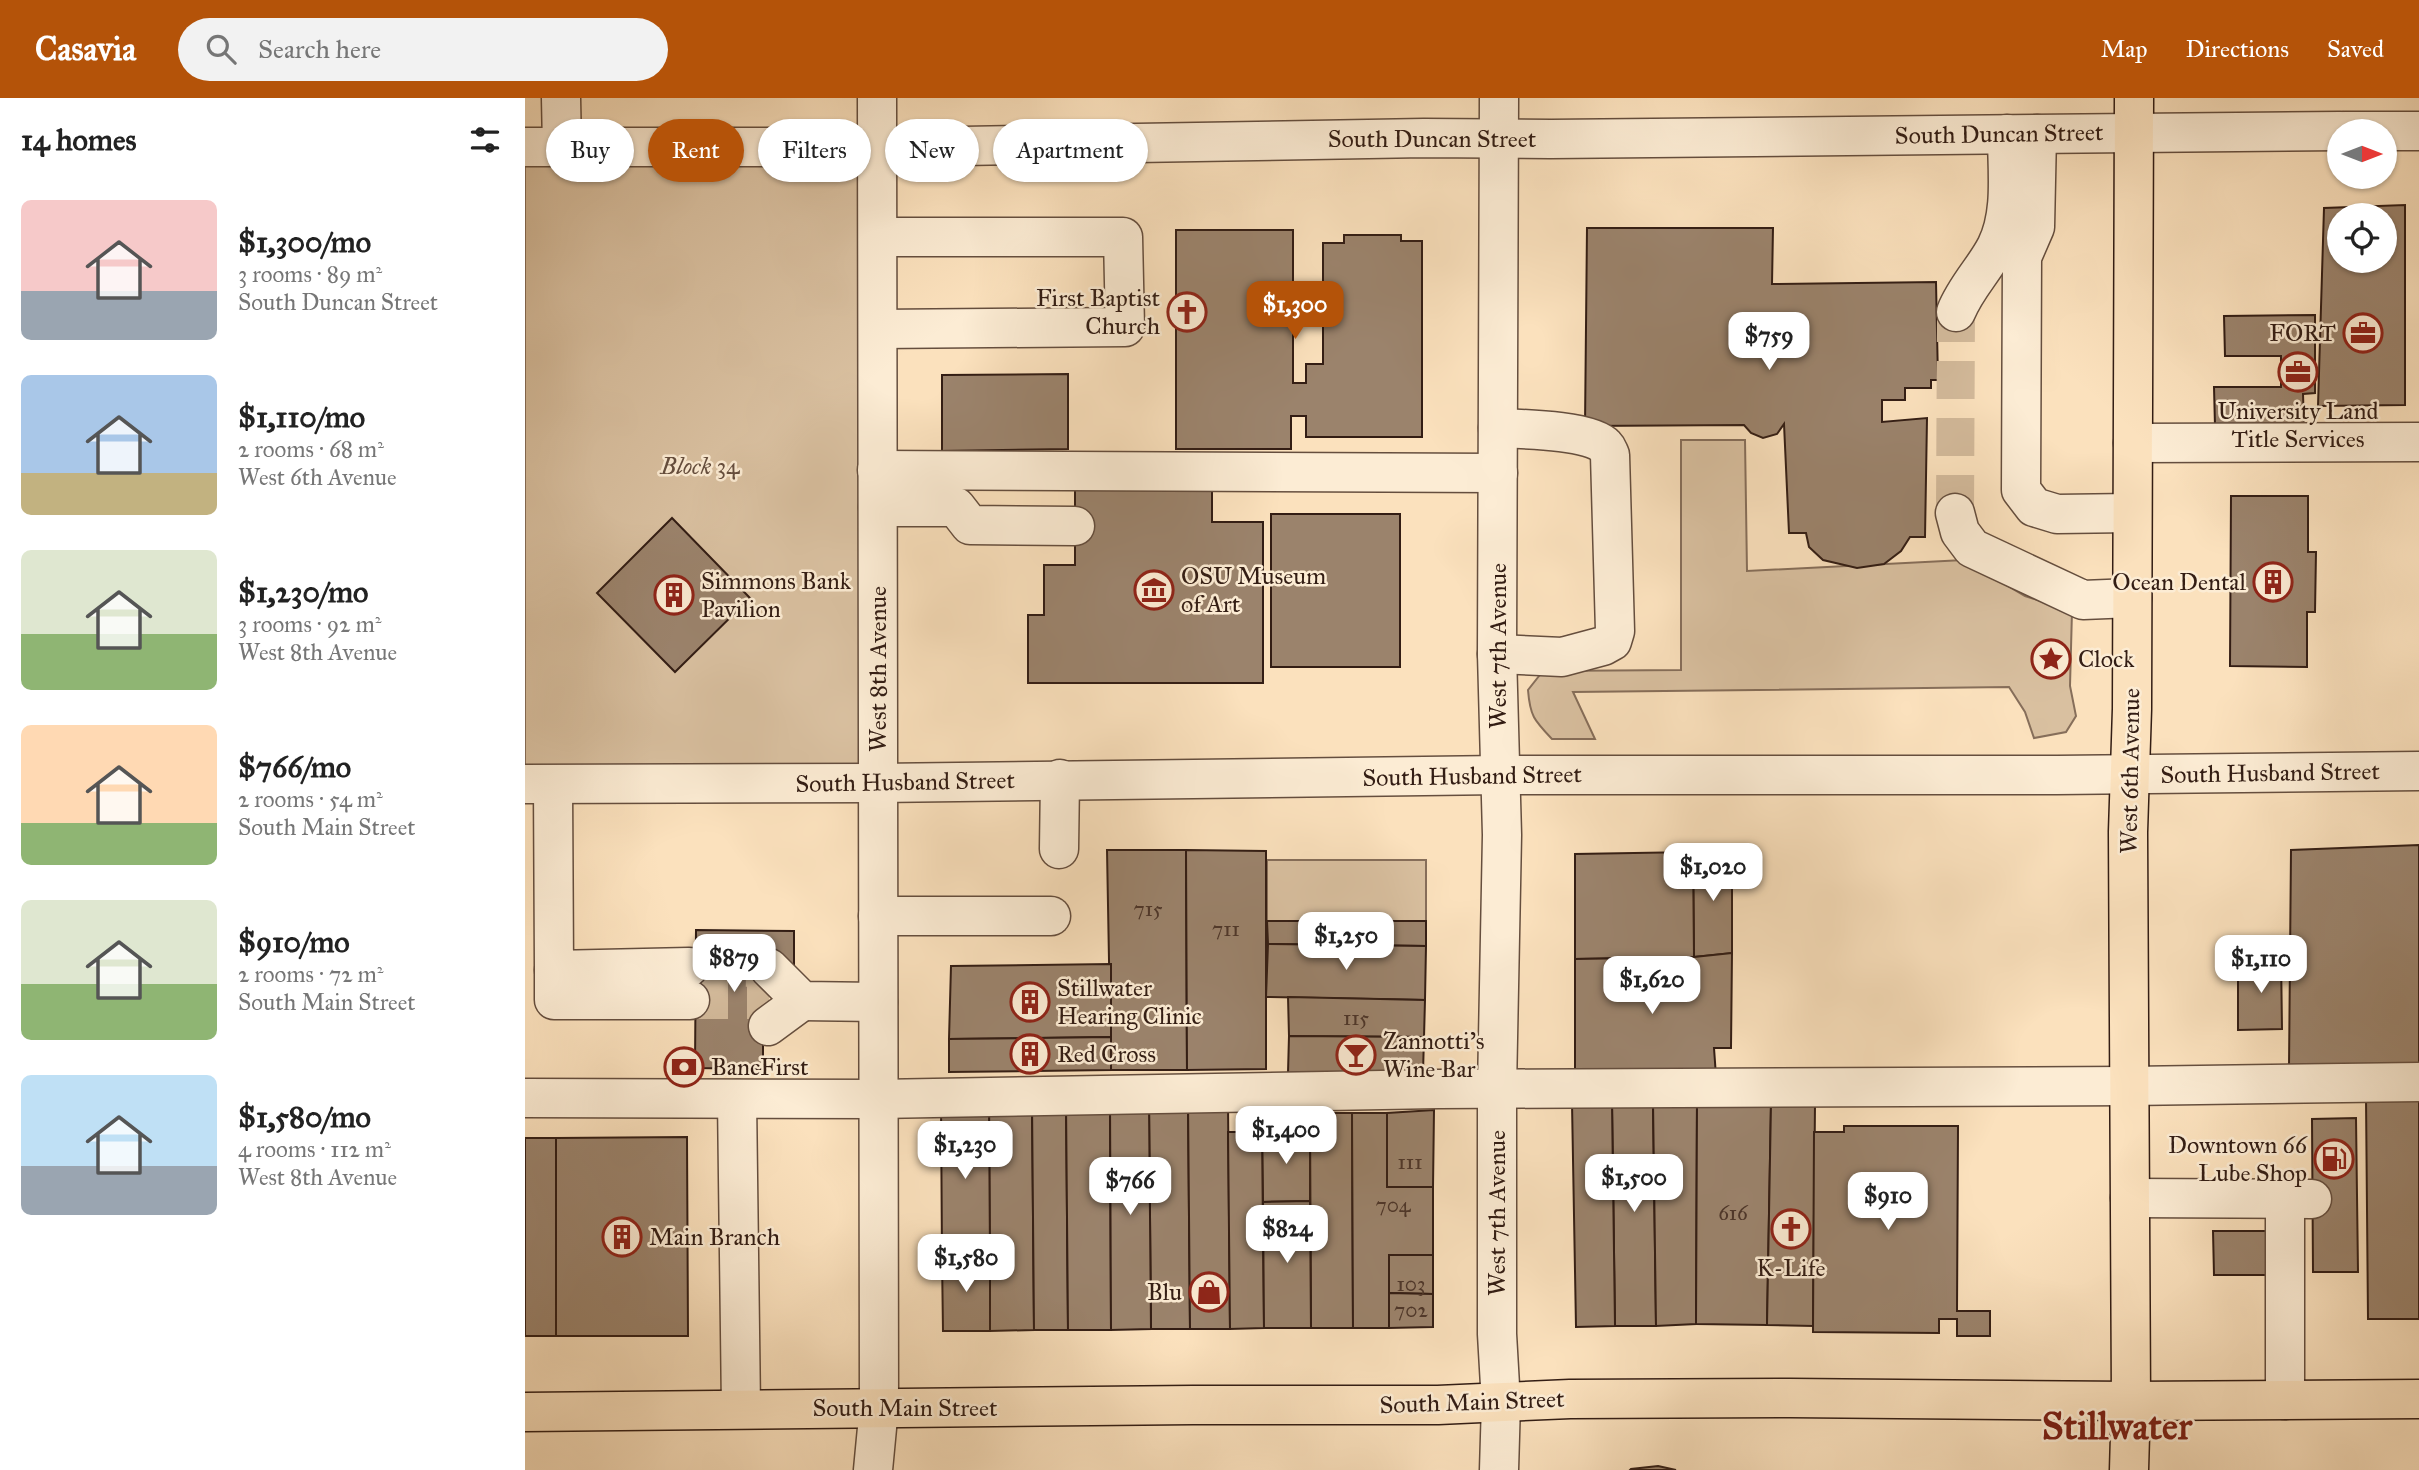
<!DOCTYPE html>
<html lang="en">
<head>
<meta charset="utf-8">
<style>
  body { margin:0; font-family:"IM FELL Great Primer",serif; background:#f2f2f2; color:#222; height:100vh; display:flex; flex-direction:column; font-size:26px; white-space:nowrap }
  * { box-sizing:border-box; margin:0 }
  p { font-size:23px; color:#767676 }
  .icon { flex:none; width:38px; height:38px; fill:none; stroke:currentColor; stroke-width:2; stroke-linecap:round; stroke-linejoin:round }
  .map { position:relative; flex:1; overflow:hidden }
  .sheet { display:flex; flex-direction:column; background:#fff; width:525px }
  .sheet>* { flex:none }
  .top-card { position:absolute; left:21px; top:21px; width:665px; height:63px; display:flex; gap:14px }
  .needle { width:46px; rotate:90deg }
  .buttons { position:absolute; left:1802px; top:21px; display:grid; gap:14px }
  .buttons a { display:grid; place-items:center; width:70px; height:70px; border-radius:50%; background:#fff; box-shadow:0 2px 5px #0004; font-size:35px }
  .price { position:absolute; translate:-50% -60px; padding:0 16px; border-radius:14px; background:#fff; color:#222; font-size:23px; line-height:46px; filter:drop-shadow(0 2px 4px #0008) }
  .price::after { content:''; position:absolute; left:50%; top:42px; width:21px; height:16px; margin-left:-10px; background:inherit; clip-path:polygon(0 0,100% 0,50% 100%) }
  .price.on { background:#b45309; color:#fff }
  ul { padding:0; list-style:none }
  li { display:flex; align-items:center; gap:21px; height:175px; padding:0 21px }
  li span { display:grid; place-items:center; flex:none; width:196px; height:140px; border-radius:10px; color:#555 }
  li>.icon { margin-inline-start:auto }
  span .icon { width:84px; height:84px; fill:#fffc; stroke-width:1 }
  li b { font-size:30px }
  h2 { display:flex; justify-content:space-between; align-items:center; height:84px; padding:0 21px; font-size:30px }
  .pill { padding:0 24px; border-radius:32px; background:#fff; box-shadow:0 2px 5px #0004; font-size:24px; line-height:63px }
  .pill.on { background:#b45309; color:#fff }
  header { display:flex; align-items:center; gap:42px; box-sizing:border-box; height:98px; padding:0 35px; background:#b45309; color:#fff }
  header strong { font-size:33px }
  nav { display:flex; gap:38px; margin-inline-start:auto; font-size:24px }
  .search { width:490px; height:63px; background:#f2f2f2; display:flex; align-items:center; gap:18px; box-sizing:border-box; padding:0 24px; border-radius:38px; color:#767676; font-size:26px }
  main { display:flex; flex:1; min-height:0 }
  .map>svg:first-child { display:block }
</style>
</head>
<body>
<header>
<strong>Casavia</strong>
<div class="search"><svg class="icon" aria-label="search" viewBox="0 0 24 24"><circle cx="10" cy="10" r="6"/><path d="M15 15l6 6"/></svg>Search here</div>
<nav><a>Map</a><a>Directions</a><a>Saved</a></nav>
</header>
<main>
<section class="sheet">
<h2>14 homes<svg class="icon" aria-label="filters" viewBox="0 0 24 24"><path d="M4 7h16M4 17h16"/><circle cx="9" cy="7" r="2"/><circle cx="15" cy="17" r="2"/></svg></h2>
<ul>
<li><span style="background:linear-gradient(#f6c9c9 65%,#9aa5b1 0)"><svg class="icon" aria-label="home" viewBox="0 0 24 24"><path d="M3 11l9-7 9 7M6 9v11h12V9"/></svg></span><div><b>$1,300/mo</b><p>3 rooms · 89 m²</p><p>South Duncan Street</p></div></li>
<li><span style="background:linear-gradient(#a9c7e8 70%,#c2b280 0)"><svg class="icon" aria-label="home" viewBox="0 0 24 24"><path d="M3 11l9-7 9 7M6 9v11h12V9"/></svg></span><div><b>$1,110/mo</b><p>2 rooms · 68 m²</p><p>West 6th Avenue</p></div></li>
<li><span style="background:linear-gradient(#dfe7d0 60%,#8fb573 0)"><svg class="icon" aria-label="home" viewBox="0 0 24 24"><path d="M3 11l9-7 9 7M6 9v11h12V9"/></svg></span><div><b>$1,230/mo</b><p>3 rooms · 92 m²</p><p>West 8th Avenue</p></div></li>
<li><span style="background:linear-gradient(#ffd9b3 70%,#8fb573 0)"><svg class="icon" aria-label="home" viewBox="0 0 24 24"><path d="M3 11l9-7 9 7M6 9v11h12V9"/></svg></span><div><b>$766/mo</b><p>2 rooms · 54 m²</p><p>South Main Street</p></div></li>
<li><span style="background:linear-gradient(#dfe7d0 60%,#8fb573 0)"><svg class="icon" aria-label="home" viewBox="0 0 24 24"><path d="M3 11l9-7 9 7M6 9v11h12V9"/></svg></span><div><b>$910/mo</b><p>2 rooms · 72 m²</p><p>South Main Street</p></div></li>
<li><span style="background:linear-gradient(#bfe0f5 65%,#9aa5b1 0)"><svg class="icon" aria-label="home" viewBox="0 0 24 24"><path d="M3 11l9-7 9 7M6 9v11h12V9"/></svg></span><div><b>$1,580/mo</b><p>4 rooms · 112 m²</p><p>West 8th Avenue</p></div></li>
</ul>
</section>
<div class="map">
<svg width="1894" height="1372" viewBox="0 0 1894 1372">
  <rect width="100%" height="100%" fill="#fbe1bd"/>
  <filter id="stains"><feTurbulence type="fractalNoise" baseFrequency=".00286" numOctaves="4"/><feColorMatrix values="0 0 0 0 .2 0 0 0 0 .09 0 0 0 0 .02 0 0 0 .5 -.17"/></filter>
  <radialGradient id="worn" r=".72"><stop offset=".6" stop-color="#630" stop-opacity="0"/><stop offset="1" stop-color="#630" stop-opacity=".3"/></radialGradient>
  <g fill="#d9c0a0" stroke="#866e5a" stroke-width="2">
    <path d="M350 52V682H0V54Z"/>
    <path d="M1156 342H1220L1222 473 1439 462 1500 498 1547 513 1545 588 1551 618 1541 634 1509 640 1500 614 1484 589 1048 594 1070 641H1027C1009 622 1005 618 1003 592L1018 573 1156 572Z"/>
    <rect x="742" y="762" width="159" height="61"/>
  </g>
  <g fill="#9b836c" stroke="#331d14" stroke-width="2" fill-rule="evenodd">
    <path d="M1880 107V307L1793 308 1799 110ZM1815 117H1860V163H1815Z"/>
    <path d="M1062 130H1248L1247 186 1411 184 1413 282H1406V290H1380V302H1357V324L1402 320 1400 439H1385L1376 453 1359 466 1332 470 1298 462 1284 449 1281 435H1264L1259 326 1252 336 1238 340 1226 335 1219 327 1060 328Z"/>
    <path d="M651 132H768V285H781V266H798V145H819V137H876V143H897V339H781V318H766V351H651Z"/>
    <path d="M1790 217V295L1778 296 1779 327 1690 328 1689 289H1756V258H1700L1699 218Z"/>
    <path d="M543 276V351L417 353V277Z"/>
    <path d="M550 389H687V424H738V585H503V517H519V467H550Z"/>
    <path d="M1706 398H1783V454H1791L1790 514H1782V569L1705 568Z"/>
    <rect x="746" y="416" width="129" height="153"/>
    <path d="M147 420 225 500 150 574 72 495Z"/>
    <path d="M1894 747V968L1764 970 1766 752Z"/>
    <path d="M582 752H661L662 972H586Z"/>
    <path d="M661 752 741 753V971L662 972Z"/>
    <path d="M1207 753V855L1169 859 1168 754Z"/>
    <path d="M1168 754 1169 859 1050 861V756Z"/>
    <path d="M742 823H901V848L743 846Z"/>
    <path d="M171 832 269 833V867H238V971L170 970Z"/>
    <path d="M743 846 901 848 900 902 741 899Z"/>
    <path d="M1207 855 1206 950H1189L1191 978 1050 979V861L1169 859Z"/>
    <path d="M1728 858H1756L1757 931 1713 932V881Z"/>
    <path d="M586 866V939L424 941 426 868Z"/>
    <path d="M763 899 900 902 899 939 764 938Z"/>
    <path d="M764 938 899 939 898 975H763Z"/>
    <path d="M586 939V972L424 974V941Z"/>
    <path d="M1894 999V1221H1843L1841 1000Z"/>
    <path d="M663 1004 665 1231H626L624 1005Z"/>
    <path d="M663 1004H703L705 1231H665Z"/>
    <path d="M1128 1004 1131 1228H1090L1087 1005Z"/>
    <path d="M1128 1004H1172L1171 1226 1131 1228Z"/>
    <path d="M1172 1004 1246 1005 1242 1227 1171 1226Z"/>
    <path d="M507 1005 509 1232 465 1233 464 1006Z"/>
    <path d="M507 1005H541L543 1232H509Z"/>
    <path d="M541 1005H585L586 1232H543Z"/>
    <path d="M585 1005H624L626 1231 586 1232Z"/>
    <path d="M1047 1005H1087L1090 1228 1051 1229Z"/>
    <path d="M1246 1005H1290L1288 1228 1242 1227Z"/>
    <path d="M416 1006H464L465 1159H417Z"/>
    <path d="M909 1012 908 1089H862V1015Z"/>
    <path d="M785 1015H827L828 1230H786Z"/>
    <path d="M827 1015H862V1089H908V1157H864V1230H828Z"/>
    <path d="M1831 1020 1833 1174H1788L1787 1021Z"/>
    <path d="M1319 1028H1433L1432 1213H1465V1238H1432V1221H1414V1235L1288 1234 1289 1034H1319Z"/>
    <path d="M785 1033V1103L738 1104 737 1034Z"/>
    <path d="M703 1034H737L739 1230 705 1231Z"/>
    <path d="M162 1039 163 1238H31V1040Z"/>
    <rect x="0" y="1040" width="31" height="198"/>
    <path d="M785 1103 786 1230H739L738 1104Z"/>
    <path d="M1688 1133H1770L1771 1177H1689Z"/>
    <path d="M864 1157H908V1196L864 1195Z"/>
    <path d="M417 1159H465V1233H418Z"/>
    <path d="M864 1195 908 1196V1229L864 1230Z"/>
    <path d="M1133 1368 1151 1372H1105L1106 1371Z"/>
  </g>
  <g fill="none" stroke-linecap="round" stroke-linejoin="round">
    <g stroke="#d3ba9b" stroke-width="38" stroke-dasharray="38 19" stroke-linecap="butt">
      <path d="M1430 415 1431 214"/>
      <path d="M164 869 244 870"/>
      <path d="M165 902H244"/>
    </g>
    <g stroke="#654e3e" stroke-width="41">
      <g id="minor">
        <path d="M36 0 37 49"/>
        <path d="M974 0 972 556 977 737 972 991V1236L976 1305 974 1372"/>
        <path d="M1820 33H1894"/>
        <path d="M1512 36 1510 129 1497 159 1496 392 1509 409 1532 416 1607 415"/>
        <path d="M0 49H383L899 40 1026 41 1815 33"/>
        <path d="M1431 214C1441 189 1459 172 1471 149 1488 115 1482 73 1482 36"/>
        <path d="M353 231 600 229 598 139H353"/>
        <path d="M1608 345 1894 344"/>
        <path d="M352 372 973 375"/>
        <path d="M353 409H431L445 427 550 428"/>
        <path d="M1430 415 1435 434 1447 450 1558 502 1607 500"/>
        <path d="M972 556 1037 559 1078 548 1087 543 1090 533 1085 357C1083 353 1083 351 1080 348 1066 332 995 331 973 330"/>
        <path d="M0 686 353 685 976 677H1532L1894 673"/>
        <path d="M28 687 29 872 164 869"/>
        <path d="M534 751 535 681"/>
        <path d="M353 818H526"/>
        <path d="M244 870 277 903 353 904"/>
        <path d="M29 872V902H165"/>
        <path d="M243 928 277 903"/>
        <path d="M0 1000 353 1001 913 991 1604 988 1894 984"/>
        <path d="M212 1001 216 1311"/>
        <path d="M1605 1100 1787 1101"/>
        <path d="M1760 1101V1302"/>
        <path d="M348 1372 354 1309 352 0"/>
      </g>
    </g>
    <g stroke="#331d14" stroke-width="41">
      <path id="major" d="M0 1314 668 1307H913L1045 1301 1265 1300 1606 1303 1894 1301"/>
    </g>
    <g stroke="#331d14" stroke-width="41">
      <path id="highway" d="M1604 1372 1606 1303 1603 734 1607 611 1609 0"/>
    </g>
    <use href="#minor" stroke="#fcecd4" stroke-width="38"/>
    <use href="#major" stroke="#fbe1bd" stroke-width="38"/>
    <use href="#highway" stroke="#fbe1bd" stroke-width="38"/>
  </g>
  <defs>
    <g id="church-ring" transform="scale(2.0125)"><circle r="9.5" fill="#fcecd4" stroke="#8f2418" stroke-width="1.5"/><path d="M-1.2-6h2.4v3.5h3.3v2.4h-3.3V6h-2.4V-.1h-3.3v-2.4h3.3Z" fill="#8f2418"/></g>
    <g id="office-ring" transform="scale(2.0125)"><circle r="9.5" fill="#fcecd4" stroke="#8f2418" stroke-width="1.5"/><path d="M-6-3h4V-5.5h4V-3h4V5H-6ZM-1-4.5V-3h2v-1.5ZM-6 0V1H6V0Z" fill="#8f2418"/></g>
    <g id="building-ring" transform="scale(2.0125)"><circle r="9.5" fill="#fcecd4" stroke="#8f2418" stroke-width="1.5"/><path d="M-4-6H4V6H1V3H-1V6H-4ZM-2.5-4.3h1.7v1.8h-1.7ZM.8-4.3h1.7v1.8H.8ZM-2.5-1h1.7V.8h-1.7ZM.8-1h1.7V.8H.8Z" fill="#8f2418"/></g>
    <g id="museum-ring" transform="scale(2.0125)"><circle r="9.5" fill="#fcecd4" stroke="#8f2418" stroke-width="1.5"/><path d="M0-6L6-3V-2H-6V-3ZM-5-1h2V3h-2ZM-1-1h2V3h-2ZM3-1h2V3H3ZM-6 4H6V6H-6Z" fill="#8f2418"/></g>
    <g id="sight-ring" transform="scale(2.0125)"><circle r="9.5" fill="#fcecd4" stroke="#8f2418" stroke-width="1.5"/><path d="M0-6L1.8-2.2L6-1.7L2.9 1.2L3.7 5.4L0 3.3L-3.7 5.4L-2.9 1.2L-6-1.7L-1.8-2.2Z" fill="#8f2418"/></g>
    <g id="bar-ring" transform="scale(2.0125)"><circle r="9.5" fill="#fcecd4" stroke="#8f2418" stroke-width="1.5"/><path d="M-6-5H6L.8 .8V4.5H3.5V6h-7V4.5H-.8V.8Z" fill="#8f2418"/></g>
    <g id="bank-ring" transform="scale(2.0125)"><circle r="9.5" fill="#fcecd4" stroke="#8f2418" stroke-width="1.5"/><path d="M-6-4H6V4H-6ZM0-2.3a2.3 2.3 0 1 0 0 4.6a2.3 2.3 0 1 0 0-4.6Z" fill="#8f2418"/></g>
    <g id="fuel-ring" transform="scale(2.0125)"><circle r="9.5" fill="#fcecd4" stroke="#8f2418" stroke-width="1.5"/><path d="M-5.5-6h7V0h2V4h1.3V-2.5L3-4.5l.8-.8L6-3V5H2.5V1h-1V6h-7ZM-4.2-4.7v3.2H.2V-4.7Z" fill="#8f2418"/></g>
    <g id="shop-ring" transform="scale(2.0125)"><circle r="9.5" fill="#fcecd4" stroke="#8f2418" stroke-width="1.5"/><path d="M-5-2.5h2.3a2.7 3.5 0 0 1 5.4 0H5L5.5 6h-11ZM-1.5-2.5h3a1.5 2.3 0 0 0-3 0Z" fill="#8f2418"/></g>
  </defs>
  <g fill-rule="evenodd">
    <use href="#church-ring" x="662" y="214"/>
    <use href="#office-ring" x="1838" y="235"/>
    <use href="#office-ring" x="1773" y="274"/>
    <use href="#building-ring" x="1748" y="484"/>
    <use href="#museum-ring" x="629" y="492"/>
    <use href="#building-ring" x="149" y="497"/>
    <use href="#sight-ring" x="1526" y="561"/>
    <use href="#building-ring" x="505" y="904"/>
    <use href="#building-ring" x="505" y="956"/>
    <use href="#bar-ring" x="831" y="957"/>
    <use href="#bank-ring" x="159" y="969"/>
    <use href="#fuel-ring" x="1809" y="1061"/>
    <use href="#church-ring" x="1266" y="1131"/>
    <use href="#building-ring" x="97" y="1139"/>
    <use href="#shop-ring" x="684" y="1194"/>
  </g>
  <g text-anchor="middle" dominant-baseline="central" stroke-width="5" stroke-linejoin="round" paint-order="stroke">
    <g font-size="21" fill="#4d362a">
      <text x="623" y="811">715</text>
      <text x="701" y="831">711</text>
      <text x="831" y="920">115</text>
      <text x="885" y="1064">111</text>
      <text x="868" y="1107">704</text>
      <text x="1208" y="1115">616</text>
      <text x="886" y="1186">103</text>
      <text x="886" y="1212">702</text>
    </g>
    <g font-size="24" fill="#331d14" stroke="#fcecd4">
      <text transform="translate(1474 36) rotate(-1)">South Duncan Street</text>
      <text x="907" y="41">South Duncan Street</text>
      <text transform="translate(973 548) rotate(-90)">West 7th Avenue</text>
      <text transform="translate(353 571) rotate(-90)">West 8th Avenue</text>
      <text transform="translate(1605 673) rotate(-89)">West 6th Avenue</text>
      <text transform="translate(1745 675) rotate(-1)">South Husband Street</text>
      <text transform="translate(947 678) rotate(-1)">South Husband Street</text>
      <text transform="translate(380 684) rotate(-1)">South Husband Street</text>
      <text transform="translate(972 1115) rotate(-90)">West 7th Avenue</text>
      <text transform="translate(947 1304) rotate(-2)">South Main Street</text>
      <text x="380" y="1310">South Main Street</text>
    </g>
    <g font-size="24" fill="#331d14" stroke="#fcecd4" text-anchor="start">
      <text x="635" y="200" text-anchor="end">First Baptist<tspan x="635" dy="28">Church</tspan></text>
      <text x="1811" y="235" text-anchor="end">FORT</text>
      <text x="1773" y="313" text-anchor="middle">University Land<tspan x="1773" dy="28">Title Services</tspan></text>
      <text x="656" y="478">OSU Museum<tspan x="656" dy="28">of Art</tspan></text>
      <text x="176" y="483">Simmons Bank<tspan x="176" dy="28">Pavilion</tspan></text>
      <text x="1721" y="484" text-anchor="end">Ocean Dental</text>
      <text x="1553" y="561">Clock</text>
      <text x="532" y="890">Stillwater<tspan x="532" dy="28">Hearing Clinic</tspan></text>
      <text x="858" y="943">Zannotti's<tspan x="858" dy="28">Wine Bar</tspan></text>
      <text x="532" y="956">Red Cross</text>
      <text x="186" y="969">BancFirst</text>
      <text x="1782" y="1047" text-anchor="end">Downtown 66<tspan x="1782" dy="28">Lube Shop</tspan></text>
      <text x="124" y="1139">Main Branch</text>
      <text x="1266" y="1170" text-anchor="middle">K-Life</text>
      <text x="657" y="1194" text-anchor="end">Blu</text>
    </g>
    <g font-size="24" font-style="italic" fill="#654e3e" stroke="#fcecd4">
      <text x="175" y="368">Block 34</text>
    </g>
    <g font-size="38" font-weight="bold" fill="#7a1f14" stroke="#fcecd4">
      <text x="1592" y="1328">Stillwater</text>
    </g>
  </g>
  <rect width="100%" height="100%" filter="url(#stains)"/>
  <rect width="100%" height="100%" fill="url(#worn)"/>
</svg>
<div class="buttons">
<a><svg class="needle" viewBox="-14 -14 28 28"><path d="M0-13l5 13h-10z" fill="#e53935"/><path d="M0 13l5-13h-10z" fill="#767676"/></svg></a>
<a><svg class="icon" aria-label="locate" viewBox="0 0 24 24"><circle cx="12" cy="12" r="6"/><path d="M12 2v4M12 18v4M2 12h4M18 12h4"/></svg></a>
</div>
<b class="price on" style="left:770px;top:243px">$1,300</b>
<b class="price" style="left:1244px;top:274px">$759</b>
<b class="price" style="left:1188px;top:805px">$1,020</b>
<b class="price" style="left:821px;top:874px">$1,250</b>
<b class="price" style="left:209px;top:896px">$879</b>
<b class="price" style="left:1736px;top:897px">$1,110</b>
<b class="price" style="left:1127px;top:918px">$1,620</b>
<b class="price" style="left:761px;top:1068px">$1,400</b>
<b class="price" style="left:440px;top:1083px">$1,230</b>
<b class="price" style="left:1109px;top:1116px">$1,500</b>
<b class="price" style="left:605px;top:1119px">$766</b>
<b class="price" style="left:1363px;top:1134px">$910</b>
<b class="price" style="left:762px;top:1167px">$824</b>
<b class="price" style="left:441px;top:1196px">$1,580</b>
<div class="top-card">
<a class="pill">Buy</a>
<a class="pill on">Rent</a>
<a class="pill">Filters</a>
<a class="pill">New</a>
<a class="pill">Apartment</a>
</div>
</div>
</main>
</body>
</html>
